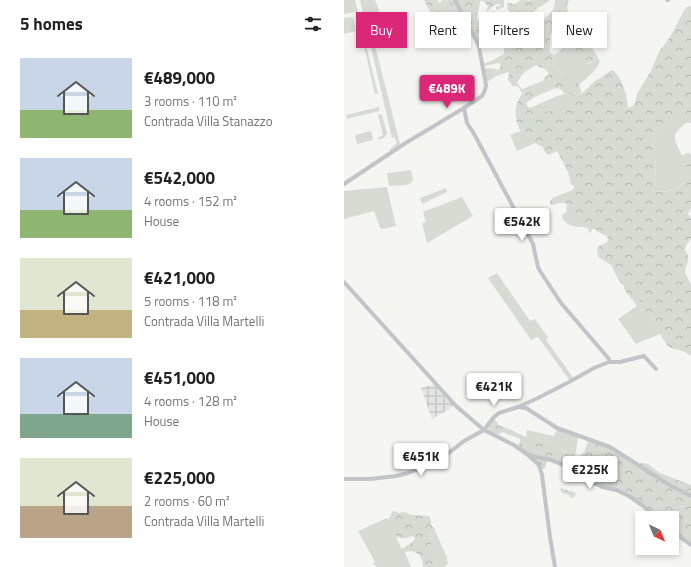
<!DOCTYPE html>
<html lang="en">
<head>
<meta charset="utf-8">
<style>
  body { margin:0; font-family:"Titillium Web",sans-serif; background:#f6f6f6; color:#202124; height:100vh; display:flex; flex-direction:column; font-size:15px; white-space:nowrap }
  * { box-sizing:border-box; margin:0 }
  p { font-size:13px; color:#757577 }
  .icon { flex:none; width:22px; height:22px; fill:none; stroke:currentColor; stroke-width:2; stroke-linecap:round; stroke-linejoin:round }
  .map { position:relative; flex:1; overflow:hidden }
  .panel { display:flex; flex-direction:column; background:#fff; width:344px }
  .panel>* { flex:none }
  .guide { position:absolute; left:12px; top:12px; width:275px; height:36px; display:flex; gap:8px }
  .needle { width:26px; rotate:137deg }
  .controls { position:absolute; left:291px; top:511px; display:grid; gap:8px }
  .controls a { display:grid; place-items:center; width:44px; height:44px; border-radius:0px; background:#fff; box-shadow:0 2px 6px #0003; font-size:20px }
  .price { position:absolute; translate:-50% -34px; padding:0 9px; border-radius:4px; background:#fff; color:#222; font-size:13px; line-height:26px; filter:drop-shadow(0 1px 2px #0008) }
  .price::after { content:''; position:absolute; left:50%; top:24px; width:12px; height:9px; margin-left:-6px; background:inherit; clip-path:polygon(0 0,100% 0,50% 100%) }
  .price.active { background:#db2777; color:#fff }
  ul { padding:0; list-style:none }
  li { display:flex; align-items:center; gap:12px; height:100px; padding:0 20px }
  li span { display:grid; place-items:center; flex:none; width:112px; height:80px; border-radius:0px; color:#555 }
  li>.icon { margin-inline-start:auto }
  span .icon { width:48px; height:48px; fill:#fffc; stroke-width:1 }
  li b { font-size:17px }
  h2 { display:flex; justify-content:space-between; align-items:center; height:48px; padding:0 20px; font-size:17px }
  .pill { padding:0 14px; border-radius:0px; background:#fff; box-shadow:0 2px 6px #0003; font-size:14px; line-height:36px }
  .pill.active { background:#db2777; color:#fff }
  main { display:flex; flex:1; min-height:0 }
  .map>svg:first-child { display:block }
</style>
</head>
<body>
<main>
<section class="panel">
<h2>5 homes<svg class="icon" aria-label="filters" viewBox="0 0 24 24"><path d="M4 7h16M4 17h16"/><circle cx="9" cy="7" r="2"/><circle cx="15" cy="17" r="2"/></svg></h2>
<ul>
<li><span style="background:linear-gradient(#c9d6e8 65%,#8fb573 0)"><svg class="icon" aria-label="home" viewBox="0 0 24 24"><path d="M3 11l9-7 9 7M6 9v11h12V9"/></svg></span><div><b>€489,000</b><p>3 rooms · 110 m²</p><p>Contrada Villa Stanazzo</p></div></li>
<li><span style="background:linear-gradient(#c9d6e8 65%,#8fb573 0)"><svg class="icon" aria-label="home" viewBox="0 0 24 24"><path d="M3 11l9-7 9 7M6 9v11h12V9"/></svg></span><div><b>€542,000</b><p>4 rooms · 152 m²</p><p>House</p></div></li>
<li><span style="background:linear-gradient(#dfe7d0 65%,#c2b280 0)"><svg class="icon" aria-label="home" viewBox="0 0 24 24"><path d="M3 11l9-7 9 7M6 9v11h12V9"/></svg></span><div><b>€421,000</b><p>5 rooms · 118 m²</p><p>Contrada Villa Martelli</p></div></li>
<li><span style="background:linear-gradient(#c9d6e8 70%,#7fa58c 0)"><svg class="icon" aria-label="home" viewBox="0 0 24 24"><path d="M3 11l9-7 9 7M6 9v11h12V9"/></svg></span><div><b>€451,000</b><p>4 rooms · 128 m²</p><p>House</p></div></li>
<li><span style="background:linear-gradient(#dfe7d0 60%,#b9a48a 0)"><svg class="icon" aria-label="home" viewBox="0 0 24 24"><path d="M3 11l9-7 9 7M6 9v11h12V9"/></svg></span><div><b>€225,000</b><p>2 rooms · 60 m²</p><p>Contrada Villa Martelli</p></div></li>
</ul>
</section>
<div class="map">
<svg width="347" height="567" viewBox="0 0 347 567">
  <defs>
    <pattern id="industrial-grid" width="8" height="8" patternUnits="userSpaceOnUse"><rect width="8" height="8" fill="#e3e4e3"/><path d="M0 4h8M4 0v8" fill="none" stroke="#bcbdbd"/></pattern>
    <pattern id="forest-crowns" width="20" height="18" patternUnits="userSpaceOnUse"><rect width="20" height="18" fill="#d6dcd3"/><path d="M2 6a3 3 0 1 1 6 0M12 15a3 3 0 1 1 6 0" fill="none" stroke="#b1b7b1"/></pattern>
  </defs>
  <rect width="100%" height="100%" fill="#f5f5f2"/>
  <path fill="url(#industrial-grid)" d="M90 384 110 405 107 407V408L88 419 77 388 88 385Z"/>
  <g fill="#d6dcd3">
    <path d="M0 0H11L34 94H31L12 12 0 14Z"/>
    <path d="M16 0H31L39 20 27 30 38 73 56 144 45 151 46 149 53 143 50 137 48 138Z"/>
    <path d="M99 0C109 1 108 11 114 16L109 20 95 3Z"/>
    <path d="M7 17 9 18 12 31 0 34V18Z"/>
    <path d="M219 53 224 54 229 56 231 59 244 64 249 61 252 54 256 61C253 71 242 78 235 85 232 81 228 80 224 78 218 74 208 67 208 59L212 55Z"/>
    <path d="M140 68 153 69 150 72V75L152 76 143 82Z"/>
    <path d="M199 81V82L206 86 207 90 190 97 189 95 181 91 178 93 174 86H168L167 83H173L178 89Z"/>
    <path d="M221 92H225L227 94 230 100C223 104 201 115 193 114 190 113 188 110 186 108L213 96 221 94Z"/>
    <path d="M35 107V111L3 119 2 115Z"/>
    <path d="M34 114 38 115 43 133 41 137 35 140 34 138 39 135Z"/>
    <path d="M332 119H339L342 123C325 136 331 139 338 156L337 160 343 168C343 173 343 179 339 183 333 191 318 193 309 191L308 188 311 182 312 164 309 150 311 137 318 126Z"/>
    <path d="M27 131 29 140 13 144 11 135Z"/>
    <path d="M177 131 184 138 191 143 173 151 166 135Z"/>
    <path d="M67 170 69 180 67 183 62 185 45 186 43 173Z"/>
    <path d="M43 187 52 226 38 229 36 228 30 211 0 219V191Z"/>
    <path d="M102 188 103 192 78 204 76 198Z"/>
    <path d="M118 197 129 216 83 243 78 223 82 222 79 212Z"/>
    <path d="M222 212 223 215 230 217 231 220 229 223V226C223 224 219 222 218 215Z"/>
    <path d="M153 273 186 321 191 319 204 337 202 340 230 379 226 381 194 337 187 340 144 278Z"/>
    <path d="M287 298 290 299H294L298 303 301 311 307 316 313 325 320 333V337L323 341 322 344 316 334 292 344 274 319 293 306Z"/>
    <path d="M213 429 234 437 231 457C226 457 223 455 220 451H215C210 442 208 446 203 441L186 440 182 437 183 430 210 436Z"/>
    <path d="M43 518 45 519 57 548H59L67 567H33L29 564 31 562 14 531Z"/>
    <path d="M91 531 103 557V560L104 563 101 567H93L92 566V560L90 555 91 550 87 547 86 535 88 532Z"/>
  </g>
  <g fill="url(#forest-crowns)">
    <path d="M80 0H93L108 18V21L103 24 105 26 109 22C110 29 109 34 104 39L103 30 98 28V21L94 18 90 20Z"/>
    <path d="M102 0H110L117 14 114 16 112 15 106 3Z"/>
    <path d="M112 0H160V7L154 10 152 9V6H156V5L155 4C150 4 148 8 144 11H142L144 6 139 1H136L135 9 133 13V20L134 21 136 20 137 15 149 11 151 12 138 24H141L148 21 152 23C148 25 139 28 138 34 138 36 139 38 140 41L136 46Z"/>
    <path d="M177 0H183L184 1 187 0H206L199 5 194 8 183 18V21L185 25C193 25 203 18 207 12 210 9 211 4 211 0H225L223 5 224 13 221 18 210 28 206 36V52L210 55C222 49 231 30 243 27 249 33 246 38 247 45 248 49 250 51 252 54L249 61C229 72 229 42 208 59 208 67 218 74 224 78 227 79 231 80 233 82 236 85 237 90 237 94L252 80 256 78 266 71 269 70C279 80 283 95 284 108L290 105 293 94 307 71 315 52 326 37 342 7 347 6V123H342L338 119H332L318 126 311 137 309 150 312 164 311 182 308 188 309 191C320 194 339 190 342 178 343 175 343 171 343 168L337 160 338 156 342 153H345L347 155V208L344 214 345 216 347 218V238L341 248V250L344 256V262L342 266 341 273 347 284V356C345 355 343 353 341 352 334 349 327 350 322 344L323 341 320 337 319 333 313 325 309 318 307 316 303 313 297 306 298 303 294 299H290L287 298 281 291 280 286 275 281 267 265 254 257 253 249 255 246 262 243 264 240 263 236 254 232 251 229H249L246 233 245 232 244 228C239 226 235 228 229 226V223L231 220 230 217 222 215 223 204C218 201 212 204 207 205L206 203V201L209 198 228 190 230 188V186L227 184 224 172 213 151 205 155C200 153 201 151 199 147 181 138 170 130 172 108 173 102 176 95 181 91 185 92 189 93 190 97L187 100 184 101 182 104 184 107 189 109 190 112 193 114 207 111 230 100 227 94 224 92H222L221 94C216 88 214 87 207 90L206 86 199 82 200 78 205 74C203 69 197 68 192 65L182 71 177 76 173 83C166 84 162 82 165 74L164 72 153 76 150 75V72L156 68 157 65 155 63 140 66 139 64 145 62 160 54C161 46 157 35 162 28 165 24 169 23 172 19L169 13C165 12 163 10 163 5L164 3 171 4Z"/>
    <path d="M150 419 153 422 154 425C165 429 176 433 186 440L189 439 196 441C201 439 201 441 205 443 211 446 211 444 215 451H219C225 458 236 460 241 450 242 447 243 444 244 441L247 442 267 449 295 467 296 463 304 464 316 473 347 485V545L328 530V518H314L290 498 255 485 238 472 204 459 201 468 199 469 197 468 174 447 176 442V439L159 432 153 435 145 431 144 428Z"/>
    <path d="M217 488 232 493 231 496 229 498 226 497 225 495 218 493 216 489Z"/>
    <path d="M51 511 54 513 60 512 69 515 85 516 87 520V525L91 529V531L86 533C85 538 88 542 87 547L91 550 90 555C94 559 90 563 93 567H79C79 556 72 549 61 552L59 548 66 544 71 539V537L68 536C50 543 51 533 45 519L48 512Z"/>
  </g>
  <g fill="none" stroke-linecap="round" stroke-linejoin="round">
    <g stroke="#c1c5c8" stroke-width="4">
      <path d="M323 0H324"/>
      <path d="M120 108 123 123 129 132 189 244 194 267 196 271 217 303 265 359V362"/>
      <path d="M0 184 60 144 120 108 138 96 141 90 142 85 135 47 132 40 111 0"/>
      <path d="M0 282 112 406 140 430 170 445 184 455 207 460 226 468 238 473 250 483 258 487 272 490 285 496 298 505 313 518"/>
      <path d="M175 407 182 408 213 428 266 447 327 486 347 496"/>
      <path d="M184 455 195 465 198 475 206 537 211 567"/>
      <path d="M0 479H26L52 476 64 473 82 466 97 459 120 441 140 430 150 417 155 413 174 407 192 399 227 381 250 368 265 362H276L300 356 312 369"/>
      <path d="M328 531 347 545"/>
    </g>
  </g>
</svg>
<div class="controls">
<a><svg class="needle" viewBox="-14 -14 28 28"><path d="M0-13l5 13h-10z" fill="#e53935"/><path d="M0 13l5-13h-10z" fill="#757577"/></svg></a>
</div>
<b class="price active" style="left:103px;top:109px">€489K</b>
<b class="price" style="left:178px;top:242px">€542K</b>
<b class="price" style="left:150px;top:407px">€421K</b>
<b class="price" style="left:77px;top:477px">€451K</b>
<b class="price" style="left:246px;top:490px">€225K</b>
<div class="guide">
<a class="pill active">Buy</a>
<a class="pill">Rent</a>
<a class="pill">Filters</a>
<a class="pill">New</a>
</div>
</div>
</main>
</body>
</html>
